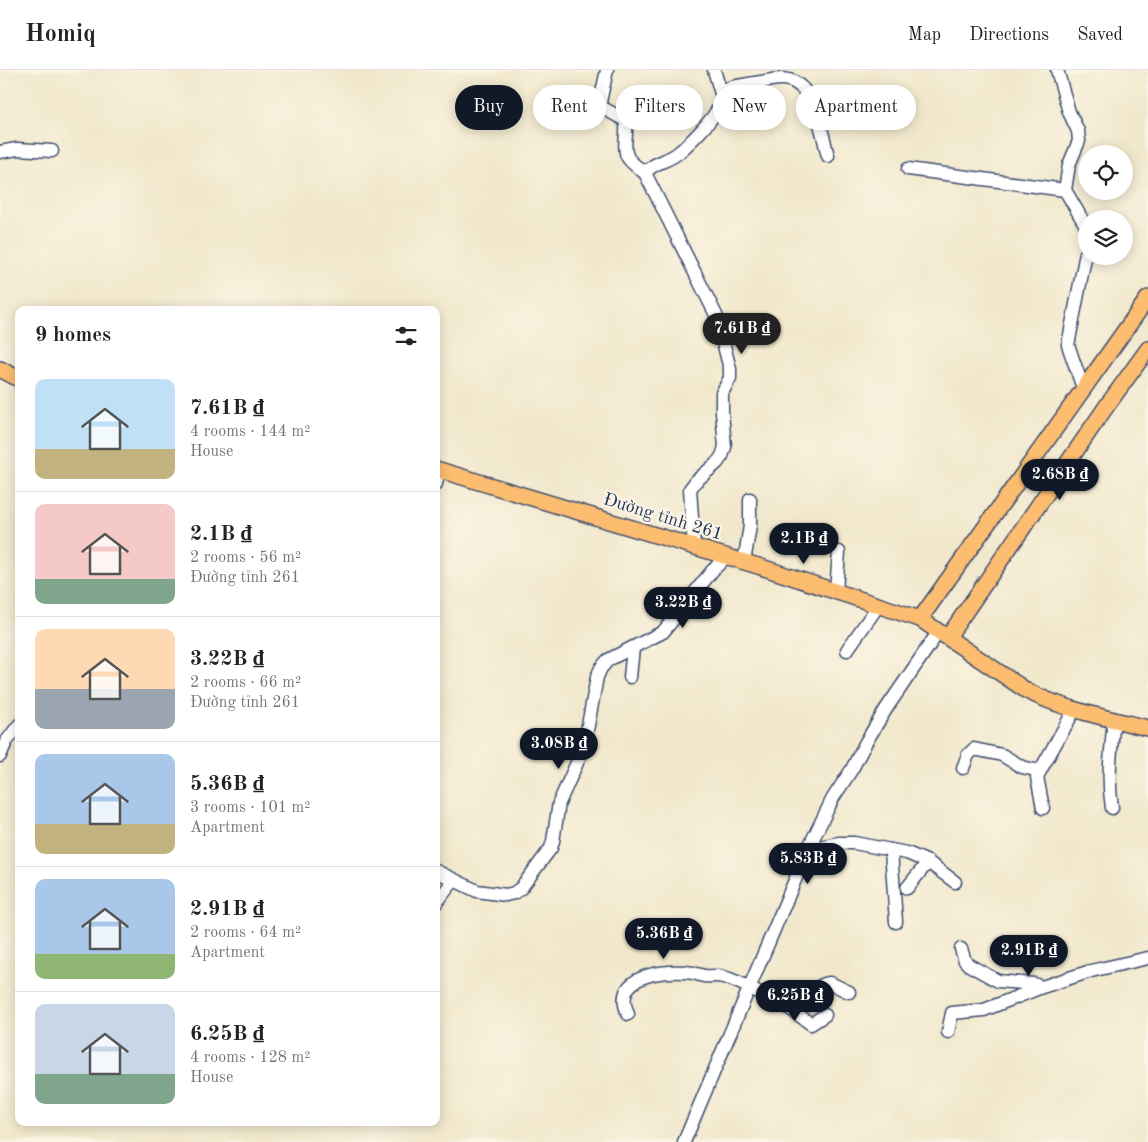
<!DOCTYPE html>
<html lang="en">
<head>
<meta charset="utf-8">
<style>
  body { margin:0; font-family:"Old Standard TT",serif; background:#f6f6f6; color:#222; height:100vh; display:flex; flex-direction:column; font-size:19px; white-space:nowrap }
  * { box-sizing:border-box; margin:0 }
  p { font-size:16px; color:#767676 }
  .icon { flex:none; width:28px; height:28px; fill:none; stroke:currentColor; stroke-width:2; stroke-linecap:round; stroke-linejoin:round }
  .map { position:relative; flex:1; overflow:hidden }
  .details { position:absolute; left:15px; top:236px; width:425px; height:820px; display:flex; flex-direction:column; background:#fff; border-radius:10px; box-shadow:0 2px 12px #0003 }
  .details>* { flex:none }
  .top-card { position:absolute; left:455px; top:15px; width:475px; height:45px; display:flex; gap:10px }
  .tools { position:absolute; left:1078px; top:75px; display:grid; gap:10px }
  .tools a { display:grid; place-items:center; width:55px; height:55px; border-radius:50%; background:#fff; box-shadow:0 2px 12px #0003; font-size:25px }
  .price { position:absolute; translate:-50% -42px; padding:0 11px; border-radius:18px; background:#111827; color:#fff; font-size:16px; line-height:32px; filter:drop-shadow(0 1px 2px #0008) }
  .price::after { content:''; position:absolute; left:50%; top:30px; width:15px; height:11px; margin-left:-8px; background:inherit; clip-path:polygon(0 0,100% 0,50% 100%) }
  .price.active { background:#222; color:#fff }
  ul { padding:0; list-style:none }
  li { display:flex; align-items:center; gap:15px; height:125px; padding:0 20px }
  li+li { border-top:1px solid #e0e0e0 }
  li span { display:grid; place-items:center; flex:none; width:140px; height:100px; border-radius:10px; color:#555 }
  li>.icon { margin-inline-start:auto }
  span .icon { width:60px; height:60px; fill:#fffc; stroke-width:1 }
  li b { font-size:21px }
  h2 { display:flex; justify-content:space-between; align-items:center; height:60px; padding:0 20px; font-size:21px }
  .chip { padding:0 18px; border-radius:22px; background:#fff; box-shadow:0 2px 12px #0003; font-size:18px; line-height:45px }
  .chip.active { background:#111827; color:#fff }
  header { display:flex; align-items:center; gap:30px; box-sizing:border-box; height:70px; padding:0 25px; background:#fff; border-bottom:1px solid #e0e0e0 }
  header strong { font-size:24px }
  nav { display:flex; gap:28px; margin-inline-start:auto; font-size:18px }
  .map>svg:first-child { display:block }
</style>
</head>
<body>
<header>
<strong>Homiq</strong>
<nav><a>Map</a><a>Directions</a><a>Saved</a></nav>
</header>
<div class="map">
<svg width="1148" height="1072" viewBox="0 0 1148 1072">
  <rect width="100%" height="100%" fill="#fcf5e5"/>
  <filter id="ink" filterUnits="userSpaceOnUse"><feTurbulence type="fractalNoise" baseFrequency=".02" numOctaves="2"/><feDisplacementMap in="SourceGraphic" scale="10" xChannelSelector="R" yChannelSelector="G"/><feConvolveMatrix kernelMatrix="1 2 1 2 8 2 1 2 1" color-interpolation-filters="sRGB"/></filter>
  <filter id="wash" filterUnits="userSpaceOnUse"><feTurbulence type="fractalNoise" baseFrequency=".0096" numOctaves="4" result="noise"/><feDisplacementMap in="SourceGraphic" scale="20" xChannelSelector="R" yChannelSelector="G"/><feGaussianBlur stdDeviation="1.12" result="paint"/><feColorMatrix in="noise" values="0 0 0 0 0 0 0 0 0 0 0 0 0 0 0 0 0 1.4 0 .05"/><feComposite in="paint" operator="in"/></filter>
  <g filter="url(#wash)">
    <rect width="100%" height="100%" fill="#f1e8cc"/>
  </g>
  <g filter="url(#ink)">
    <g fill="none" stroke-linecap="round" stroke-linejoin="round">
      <g stroke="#3b4b6e" stroke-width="15">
        <g id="minor">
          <path d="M607 0 600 32 601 37 625 50C629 62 622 75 627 86 630 93 639 98 645 103L716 245 730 299V308L722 323V342L725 377 722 386 717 393 696 411 690 419 694 476"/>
          <path d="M714 0 722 27"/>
          <path d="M1057 0 1069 42 1078 61 1079 71 1069 95 1065 120 1086 156"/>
          <path d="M0 82 17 79 52 81"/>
          <path d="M908 99 1065 120"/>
          <path d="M645 103C653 92 667 92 678 83 690 73 712 51 719 37 722 30 723 25 727 19 737 15 750 14 761 12 767 11 774 9 780 9 815 8 821 61 828 86"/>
          <path d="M1083 318 1068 275 1086 183"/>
          <path d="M436 414 439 399"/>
          <path d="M744 492 750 456V429"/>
          <path d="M836 521 839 482"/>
          <path d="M847 580 878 536"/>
          <path d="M630 607 633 578"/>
          <path d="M0 686 6 672 19 655"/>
          <path d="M963 698 968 685 974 679 1002 685 1022 697 1040 701"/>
          <path d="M1043 738 1037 707 1040 701 1075 639"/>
          <path d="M1112 738C1107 706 1111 681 1114 649"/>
          <path d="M809 777 814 778 839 773H854L907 783 928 792 955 812"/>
          <path d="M891 780 896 852"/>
          <path d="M436 801 477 821 506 825 514 823 521 818 551 778 553 771 559 733 584 677 597 607 601 598 608 590 663 562 712 501 727 486"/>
          <path d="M907 818 928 792"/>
          <path d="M436 833 454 810"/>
          <path d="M961 879 965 891 969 895 998 911 1034 914 1041 917"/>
          <path d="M789 938 811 954 825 945"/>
          <path d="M628 944C610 904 667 899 693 903 697 904 700 905 704 906 710 907 717 905 723 907 747 913 767 929 789 938L794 937 809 923 824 914 830 913 849 922"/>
          <path d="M948 962 952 943 984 940 1042 917 1091 901 1148 888"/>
          <path d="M684 1072 809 777 833 728 852 699 866 672 886 639 939 561"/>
        </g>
      </g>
      <g stroke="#3b4b6e" stroke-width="18">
        <g id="major">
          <path d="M0 299 19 309"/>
          <path d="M436 399 758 496 920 549 1027 621C1065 640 1107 648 1148 658"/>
          <path d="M920 549 1148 228"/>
          <path d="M948 567 1106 337 1148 279"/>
        </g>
      </g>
      <use href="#minor" stroke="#fff" stroke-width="12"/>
      <use href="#major" stroke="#fcbd6f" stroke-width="15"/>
    </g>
  </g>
  <g text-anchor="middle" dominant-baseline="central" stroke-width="4.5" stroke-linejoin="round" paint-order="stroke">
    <g font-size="18" fill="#1b2f5e" stroke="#fcf5e5">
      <text transform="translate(663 447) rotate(17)">Đường tỉnh 261</text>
    </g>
  </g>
</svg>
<div class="tools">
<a><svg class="icon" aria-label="locate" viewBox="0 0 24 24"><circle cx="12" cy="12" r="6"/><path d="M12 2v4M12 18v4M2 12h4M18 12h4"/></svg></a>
<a><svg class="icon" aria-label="layers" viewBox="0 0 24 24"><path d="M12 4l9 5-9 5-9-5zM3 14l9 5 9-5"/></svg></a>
</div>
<b class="price active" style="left:742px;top:285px">7.61B ₫</b>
<b class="price" style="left:1060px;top:431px">2.68B ₫</b>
<b class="price" style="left:804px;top:495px">2.1B ₫</b>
<b class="price" style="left:683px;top:559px">3.22B ₫</b>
<b class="price" style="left:559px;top:700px">3.08B ₫</b>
<b class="price" style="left:808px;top:815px">5.83B ₫</b>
<b class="price" style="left:664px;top:890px">5.36B ₫</b>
<b class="price" style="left:1029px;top:907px">2.91B ₫</b>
<b class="price" style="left:795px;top:952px">6.25B ₫</b>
<div class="top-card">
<a class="chip active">Buy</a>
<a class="chip">Rent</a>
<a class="chip">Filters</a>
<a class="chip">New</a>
<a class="chip">Apartment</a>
</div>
<section class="details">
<h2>9 homes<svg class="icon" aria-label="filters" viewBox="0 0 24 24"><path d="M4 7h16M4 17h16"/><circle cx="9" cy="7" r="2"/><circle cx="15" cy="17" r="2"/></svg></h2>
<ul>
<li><span style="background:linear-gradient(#bfe0f5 70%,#c2b280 0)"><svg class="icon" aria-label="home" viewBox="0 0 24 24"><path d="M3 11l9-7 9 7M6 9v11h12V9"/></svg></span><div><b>7.61B ₫</b><p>4 rooms · 144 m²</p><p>House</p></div></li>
<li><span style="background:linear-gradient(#f6c9c9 75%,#7fa58c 0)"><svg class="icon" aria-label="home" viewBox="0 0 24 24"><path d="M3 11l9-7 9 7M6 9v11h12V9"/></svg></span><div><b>2.1B ₫</b><p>2 rooms · 56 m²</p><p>Đường tỉnh 261</p></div></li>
<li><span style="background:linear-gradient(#ffd9b3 60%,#9aa5b1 0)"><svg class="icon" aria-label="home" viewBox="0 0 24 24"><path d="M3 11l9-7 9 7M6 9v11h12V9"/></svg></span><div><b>3.22B ₫</b><p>2 rooms · 66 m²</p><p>Đường tỉnh 261</p></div></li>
<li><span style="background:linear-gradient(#a9c7e8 70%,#c2b280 0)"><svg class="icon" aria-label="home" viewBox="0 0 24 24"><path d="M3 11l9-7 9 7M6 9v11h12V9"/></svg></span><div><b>5.36B ₫</b><p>3 rooms · 101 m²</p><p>Apartment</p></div></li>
<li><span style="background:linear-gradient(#a9c7e8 75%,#8fb573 0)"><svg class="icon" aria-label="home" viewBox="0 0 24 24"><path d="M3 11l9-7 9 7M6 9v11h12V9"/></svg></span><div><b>2.91B ₫</b><p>2 rooms · 64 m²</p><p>Apartment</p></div></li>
<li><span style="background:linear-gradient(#c9d6e8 70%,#7fa58c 0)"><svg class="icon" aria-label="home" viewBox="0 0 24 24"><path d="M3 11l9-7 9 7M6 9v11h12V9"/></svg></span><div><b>6.25B ₫</b><p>4 rooms · 128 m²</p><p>House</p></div></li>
</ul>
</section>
</div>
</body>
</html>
